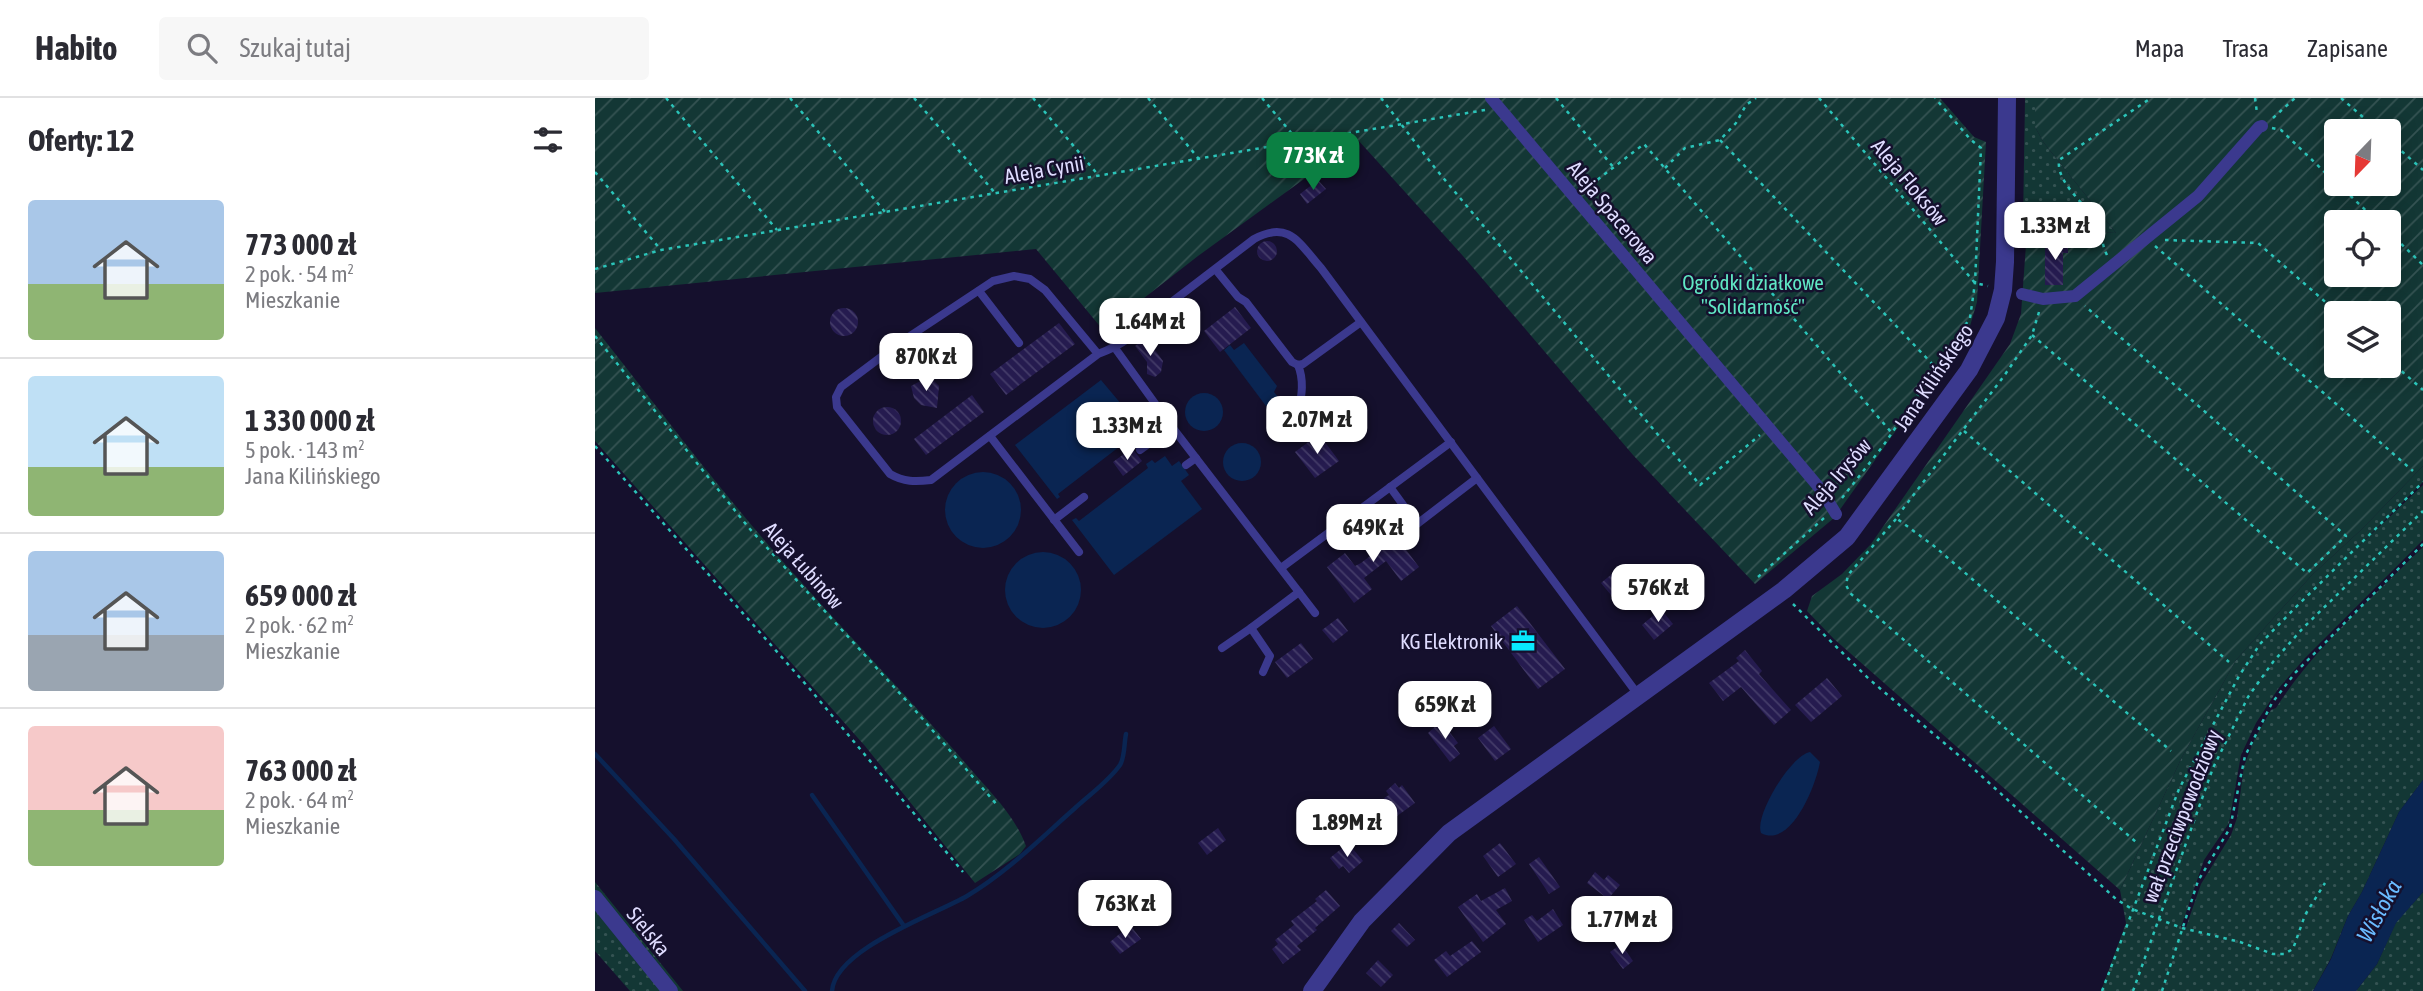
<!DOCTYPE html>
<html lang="pl">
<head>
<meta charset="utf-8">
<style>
  body { margin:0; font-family:"Asap Condensed",sans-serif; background:#f7f7f7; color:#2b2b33; height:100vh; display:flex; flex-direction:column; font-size:26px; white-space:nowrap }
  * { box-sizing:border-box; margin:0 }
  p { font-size:23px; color:#7c7c81 }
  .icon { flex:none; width:38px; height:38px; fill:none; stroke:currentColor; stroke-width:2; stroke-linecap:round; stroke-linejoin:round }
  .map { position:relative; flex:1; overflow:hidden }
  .drawer { display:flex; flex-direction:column; background:#fff; width:595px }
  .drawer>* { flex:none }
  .needle { width:46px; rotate:203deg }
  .fabs { position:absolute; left:1729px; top:21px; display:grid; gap:14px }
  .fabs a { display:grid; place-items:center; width:77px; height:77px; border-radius:7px; background:#fff; box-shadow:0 4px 18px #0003; font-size:35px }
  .price { position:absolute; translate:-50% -60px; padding:0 16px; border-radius:14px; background:#fff; color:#222; font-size:23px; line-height:46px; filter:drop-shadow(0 2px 4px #0008) }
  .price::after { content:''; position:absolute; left:50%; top:42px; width:21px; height:16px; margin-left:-10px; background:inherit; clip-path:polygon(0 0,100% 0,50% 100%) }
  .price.on { background:#0b8043; color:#fff }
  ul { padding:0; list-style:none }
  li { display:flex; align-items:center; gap:21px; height:175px; padding:0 28px }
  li+li { border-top:2px solid #e1e1e2 }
  li span { display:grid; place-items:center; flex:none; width:196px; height:140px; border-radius:7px; color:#555 }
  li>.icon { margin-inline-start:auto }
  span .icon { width:84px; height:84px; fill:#fffc; stroke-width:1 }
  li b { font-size:30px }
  h2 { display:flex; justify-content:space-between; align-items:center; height:84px; padding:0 28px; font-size:30px }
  header { display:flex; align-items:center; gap:42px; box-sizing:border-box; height:98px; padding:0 35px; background:#fff; border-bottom:2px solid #e1e1e2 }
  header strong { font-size:33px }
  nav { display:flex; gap:38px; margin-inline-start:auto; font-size:24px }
  .search { width:490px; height:63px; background:#f7f7f7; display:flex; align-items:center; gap:18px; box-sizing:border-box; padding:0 24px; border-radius:7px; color:#7c7c81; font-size:26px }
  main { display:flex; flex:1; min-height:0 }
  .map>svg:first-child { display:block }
</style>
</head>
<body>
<header>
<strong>Habito</strong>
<div class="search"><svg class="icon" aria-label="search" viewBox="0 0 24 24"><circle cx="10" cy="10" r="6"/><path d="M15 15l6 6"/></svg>Szukaj tutaj</div>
<nav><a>Mapa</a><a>Trasa</a><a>Zapisane</a></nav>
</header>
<main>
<section class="drawer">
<h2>Oferty: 12<svg class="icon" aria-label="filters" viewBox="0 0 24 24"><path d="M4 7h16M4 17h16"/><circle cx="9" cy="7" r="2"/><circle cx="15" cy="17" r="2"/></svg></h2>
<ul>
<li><span style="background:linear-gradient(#a9c7e8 60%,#8fb573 0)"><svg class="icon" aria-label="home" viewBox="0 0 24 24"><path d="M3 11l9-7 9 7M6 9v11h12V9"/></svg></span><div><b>773 000 zł</b><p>2 pok. · 54 m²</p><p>Mieszkanie</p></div></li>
<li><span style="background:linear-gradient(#bfe0f5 65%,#8fb573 0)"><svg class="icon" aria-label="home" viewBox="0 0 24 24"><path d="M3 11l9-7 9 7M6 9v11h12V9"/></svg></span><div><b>1 330 000 zł</b><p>5 pok. · 143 m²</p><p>Jana Kilińskiego</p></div></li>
<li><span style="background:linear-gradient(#a9c7e8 60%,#9aa5b1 0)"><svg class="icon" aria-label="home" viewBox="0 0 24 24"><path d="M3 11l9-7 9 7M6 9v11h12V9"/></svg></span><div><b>659 000 zł</b><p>2 pok. · 62 m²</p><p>Mieszkanie</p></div></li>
<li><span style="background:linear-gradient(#f6c9c9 60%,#8fb573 0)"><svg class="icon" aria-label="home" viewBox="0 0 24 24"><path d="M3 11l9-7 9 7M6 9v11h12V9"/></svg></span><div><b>763 000 zł</b><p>2 pok. · 64 m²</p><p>Mieszkanie</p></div></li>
</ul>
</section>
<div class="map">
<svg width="1828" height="893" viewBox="0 0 1828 893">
  <defs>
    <pattern id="grass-dots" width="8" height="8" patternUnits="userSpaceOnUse" patternTransform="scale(1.75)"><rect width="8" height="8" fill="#133735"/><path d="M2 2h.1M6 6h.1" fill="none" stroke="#355353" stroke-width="1.8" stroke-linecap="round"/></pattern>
    <pattern id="garden-furrows" width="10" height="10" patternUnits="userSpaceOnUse" patternTransform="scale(1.75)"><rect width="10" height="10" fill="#133735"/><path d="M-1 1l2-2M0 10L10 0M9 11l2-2" fill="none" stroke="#355353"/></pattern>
    <pattern id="building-back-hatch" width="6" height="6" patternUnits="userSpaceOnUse" patternTransform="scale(1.75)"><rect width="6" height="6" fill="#251b4f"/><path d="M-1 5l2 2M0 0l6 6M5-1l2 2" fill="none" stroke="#443c69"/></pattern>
  </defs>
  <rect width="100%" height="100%" fill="#15102d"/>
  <g fill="url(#grass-dots)">
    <path d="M1430 0H1440V29L1449 45 1521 135 1474 133 1467 139 1449 138 1446 134 1432 133 1428 125Z"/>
    <path d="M1828 368V384L1762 450 1828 387V442L1710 560 1683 591 1661 625 1646 657 1634 725 1609 762 1586 829 1590 832 1606 786 1636 737 1642 720 1649 668 1660 640 1676 612 1681 610C1720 549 1777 500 1828 449V682L1804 714 1767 794 1753 818 1736 860 1718 893H1506L1531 825 1525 792 1587 659 1641 562 1717 477 1767 431Z"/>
    <path d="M0 784 88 893H35L0 853Z"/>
    <path d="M1828 794V893H1761L1782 866 1801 824Z"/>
  </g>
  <g fill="url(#garden-furrows)" fill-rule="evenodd">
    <path d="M0 0H1345L1379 39 1391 44 1382 204 1375 228 1239 420 1160 486 1038 357 868 158 763 42 603 158 508 232 441 151 0 195Z"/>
    <path d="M1440 0H1828V368L1767 431 1717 477 1641 562 1587 659 1525 792 1239 541 1212 513 1217 498 1247 476 1276 446 1415 246 1426 216 1432 133H1446L1449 138 1466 139 1474 133 1521 135 1449 45 1440 29ZM1741 33H1794V86H1741ZM1741 124H1794V177H1741ZM1741 215H1794V268H1741Z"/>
    <path d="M0 230C68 316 134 405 208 486 262 547 319 605 372 667 393 692 420 717 431 748L425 756 380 785 270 648 0 343Z"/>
  </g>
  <g fill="#0a2552">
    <path d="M649 245 682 288 679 294 683 299 671 308 629 252 635 247 639 252Z"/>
    <path d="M506 282 548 332 539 339 541 342 536 346 533 342 463 396 465 399 462 401 420 347Z"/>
    <circle cx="609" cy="314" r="19"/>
    <circle cx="647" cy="364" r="19"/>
    <path d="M570 358 577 368 584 363 594 377 586 383 607 411 519 477 477 422 481 420 484 423 553 370 551 366 557 362 560 365Z"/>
    <circle cx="388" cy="412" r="38"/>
    <circle cx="448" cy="492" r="38"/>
    <path d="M1215 654 1225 664C1221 687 1196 751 1166 735 1159 718 1196 657 1215 654Z"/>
    <path d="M1828 682V794L1801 825 1782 866 1761 893H1718L1736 861 1753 818 1767 794 1804 714Z"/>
  </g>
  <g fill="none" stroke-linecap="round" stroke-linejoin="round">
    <g stroke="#0a2552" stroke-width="4.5">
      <path d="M0 656 79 741 210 893"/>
      <path d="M217 697 309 828"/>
      <path d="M237 893C240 851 339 817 372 798 411 775 445 741 479 711 494 697 513 684 525 667 530 659 529 645 531 636"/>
    </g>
  </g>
  <g fill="url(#building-back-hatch)">
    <path d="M723 82 731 91 712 106 705 96Z"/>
    <circle cx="672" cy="153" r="10"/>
    <path d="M1450 144H1473V155H1468V187H1450Z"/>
    <path d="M640 209 656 230 625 254 609 233Z"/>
    <circle cx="249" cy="224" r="14"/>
    <path d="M464 225 480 246 411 297 395 276Z"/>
    <path d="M551 240 568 263 566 274 560 279 552 276V264L540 248Z"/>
    <path d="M331 280 337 281 344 288 342 310 326 307 319 300 316 288Z"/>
    <path d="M377 297 389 314 331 357 319 341Z"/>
    <circle cx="292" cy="323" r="14"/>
    <path d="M724 336 744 363 720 380 700 354Z"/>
    <path d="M537 350 547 363 528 378 518 364Z"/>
    <path d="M791 425 824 469 806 483 791 463 769 480 777 491 759 505 732 469 750 455 760 468 766 465 783 452 772 439Z"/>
    <path d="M1018 475 1030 491 1034 488 1040 496 1025 508 1006 485Z"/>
    <path d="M922 508 970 571 943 591 896 528Z"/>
    <path d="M1066 511 1078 526 1059 542 1047 527Z"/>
    <path d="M743 520 753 533 738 545 727 532Z"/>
    <path d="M706 545 718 561 692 580 680 564Z"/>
    <path d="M1150 552 1167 573 1164 576 1196 612 1179 627 1146 589 1128 603 1114 585 1144 563 1141 560Z"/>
    <path d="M1232 580 1247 598 1216 624 1200 607Z"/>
    <path d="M846 623 863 645 859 648 865 656 855 664 833 635Z"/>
    <path d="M899 628 916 651 900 663 883 640Z"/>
    <path d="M800 685 804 690 807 687 820 705 802 718 789 700 794 697 791 693Z"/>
    <path d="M623 730 631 742 612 757 603 745Z"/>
    <path d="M753 745 768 763 754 775 748 768 744 771 735 760Z"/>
    <path d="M905 745 921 766 903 779 888 758Z"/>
    <path d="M944 759 965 789 954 796 934 766Z"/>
    <path d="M1000 774 1009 782 1013 777 1025 787 1013 801 992 785Z"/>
    <path d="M910 790 917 803 901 812 911 826 888 844 863 809 882 796 886 803Z"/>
    <path d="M731 792 745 808 720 830 722 832 702 848 706 852 688 866 677 851 683 846 680 842 699 827 696 823 722 803 720 801Z"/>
    <path d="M958 811 968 827 943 844 929 822 937 817 942 823Z"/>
    <path d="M804 825 820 842 812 849 796 833Z"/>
    <path d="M535 827 546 841 525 856 515 844Z"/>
    <path d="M877 843 886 854 852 879 839 862 851 853 855 858Z"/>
    <path d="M1026 846 1038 863 1028 871 1015 854Z"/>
    <path d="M783 862 798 877 786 889 771 875Z"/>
  </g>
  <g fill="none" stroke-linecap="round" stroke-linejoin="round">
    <g stroke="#2bc4b9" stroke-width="2.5" stroke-dasharray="3.5 5" stroke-linecap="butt">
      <path d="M71 0 182 132"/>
      <path d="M195 0 290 114"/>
      <path d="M319 0 400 95"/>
      <path d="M438 0 504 78"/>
      <path d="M553 0 604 61"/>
      <path d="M667 0 698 37 710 43"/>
      <path d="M786 0 840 70 1105 387 1165 337"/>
      <path d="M961 0 1019 70"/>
      <path d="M1224 0 1380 185 1393 188"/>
      <path d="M1660 0 1662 15"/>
      <path d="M1746 0 1784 33"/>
      <path d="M1678 20 1700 0"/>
      <path d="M1677 30 1686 32 1741 85"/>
      <path d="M1125 42 1341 270"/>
      <path d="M1794 42 1828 72"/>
      <path d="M1070 70 1090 50 1125 42 1141 25 1151 7 1161 0"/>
      <path d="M0 74 66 152"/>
      <path d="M1743 86 1783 124"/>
      <path d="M989 92 1049 46 1296 334"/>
      <path d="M1427 125 1430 133"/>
      <path d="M1794 134 1828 167"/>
      <path d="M1570 142 1663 145 1743 215"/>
      <path d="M1560 148 1818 373"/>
      <path d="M1512 157C1506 146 1508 136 1502 125 1491 106 1461 85 1464 62L1556 0"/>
      <path d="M0 171 66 152 890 12"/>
      <path d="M1444 214 1437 237 1409 278 1301 420 1339 448 1576 653"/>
      <path d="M1437 237 1712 475 1751 438 1490 208"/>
      <path d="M0 238 154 430 319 611 403 708"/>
      <path d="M1794 262 1828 292"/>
      <path d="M1369 333 1634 564"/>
      <path d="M0 348 214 590 368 774"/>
      <path d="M1247 400 1288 348 1375 220 1380 185 1386 50 1375 41 1340 0"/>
      <path d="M1301 421 1253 477 1251 487 1255 495 1541 744"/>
      <path d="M1163 479 1229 420"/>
      <path d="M1198 506 1274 581 1368 661 1521 801 1537 811 1587 830 1645 844 1678 856H1689L1698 851 1710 817 1730 785"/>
      <path d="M1507 893 1584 691 1644 578 1665 546 1698 512 1828 384"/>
      <path d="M1538 893 1618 670 1653 599 1678 564 1708 530 1828 413"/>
      <path d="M1567 893 1603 783 1635 730 1650 658 1677 605 1700 575 1828 446"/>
    </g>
    <g stroke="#3b398e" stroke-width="8">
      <path d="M621 172 643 199 651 204 697 264 703 267 708 266 766 224"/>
      <path d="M384 193 424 245"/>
      <path d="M520 250 577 329 720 515"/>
      <path d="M295 252 314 274"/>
      <path d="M503 256 450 192 435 181 419 178 398 183 306 244 246 289 241 299 242 309 295 376C309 384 320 384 336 382L503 256C525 248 545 234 561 216L659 141C694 122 704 145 726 170L1044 598"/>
      <path d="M689 328 703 317C706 300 710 284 703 267"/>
      <path d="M395 338 484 454"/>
      <path d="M545 352 577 329"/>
      <path d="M591 367 601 360"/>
      <path d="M795 389 822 426 882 380"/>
      <path d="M459 422 489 399"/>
      <path d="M686 470 856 344"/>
      <path d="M627 550 656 530"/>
      <path d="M668 574 675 558 656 530 704 494"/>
    </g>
    <g stroke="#3b398e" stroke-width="12">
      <path d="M896 0 1227 393 1241 416"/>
      <path d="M1427 196 1448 201 1480 198 1603 98 1664 29 1667 28"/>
    </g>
    <path stroke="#3b398e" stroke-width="16" d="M0 800 75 893"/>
    <path stroke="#3b398e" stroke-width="18" d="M717 893 767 823 854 735 1189 492 1252 439 1374 272 1401 220 1408 192 1410 164 1412 0"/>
  </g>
  <defs>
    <g id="office-bare" transform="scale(1.89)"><path d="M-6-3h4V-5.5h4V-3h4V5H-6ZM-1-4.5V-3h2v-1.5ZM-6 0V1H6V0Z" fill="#08e9ff" stroke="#15102d" stroke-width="2.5" paint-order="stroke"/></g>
  </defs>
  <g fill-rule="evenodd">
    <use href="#office-bare" x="928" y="543"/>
  </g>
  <g text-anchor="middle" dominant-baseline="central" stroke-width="5" stroke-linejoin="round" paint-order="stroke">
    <g font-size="21" fill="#dfdcff" stroke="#15102d">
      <text transform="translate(449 71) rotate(-10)">Aleja Cynii</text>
      <text transform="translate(1315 84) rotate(50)">Aleja Floksów</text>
      <text transform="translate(1018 114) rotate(50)">Aleja Spacerowa</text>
      <text transform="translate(1338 279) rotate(-56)">Jana Kilińskiego</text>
      <text transform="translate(1241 378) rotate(-49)">Aleja Irysów</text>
      <text transform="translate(209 467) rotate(48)">Aleja Łubinów</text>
      <text transform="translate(1586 718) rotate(-69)">wał przeciwpowodziowy</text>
      <text transform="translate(54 833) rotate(51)">Sielska</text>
    </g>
    <g font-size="21" fill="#60e7c4" stroke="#15102d">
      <text x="1158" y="184">Ogródki działkowe<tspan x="1158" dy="24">"Solidarność"</tspan></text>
    </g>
    <g font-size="21" fill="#dfdcff" stroke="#15102d" text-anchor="end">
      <text x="908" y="543">KG Elektronik</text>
    </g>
    <g font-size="23" font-style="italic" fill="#6abbff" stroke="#15102d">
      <text transform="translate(1784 813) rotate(-61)">Wisłoka</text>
    </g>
  </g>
</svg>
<div class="fabs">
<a><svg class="needle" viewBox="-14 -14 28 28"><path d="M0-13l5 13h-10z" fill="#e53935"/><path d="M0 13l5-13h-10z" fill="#7c7c81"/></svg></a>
<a><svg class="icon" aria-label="locate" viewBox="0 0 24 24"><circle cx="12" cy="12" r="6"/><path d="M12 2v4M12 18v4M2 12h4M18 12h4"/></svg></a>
<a><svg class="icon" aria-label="layers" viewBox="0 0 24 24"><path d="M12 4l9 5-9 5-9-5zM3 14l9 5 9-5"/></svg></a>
</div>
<b class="price on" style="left:718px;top:94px">773K zł</b>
<b class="price" style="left:1460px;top:164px">1.33M zł</b>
<b class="price" style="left:555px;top:260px">1.64M zł</b>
<b class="price" style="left:331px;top:295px">870K zł</b>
<b class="price" style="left:722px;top:358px">2.07M zł</b>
<b class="price" style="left:532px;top:364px">1.33M zł</b>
<b class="price" style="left:778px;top:466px">649K zł</b>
<b class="price" style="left:1063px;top:526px">576K zł</b>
<b class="price" style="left:850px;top:643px">659K zł</b>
<b class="price" style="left:752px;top:761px">1.89M zł</b>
<b class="price" style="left:530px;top:842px">763K zł</b>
<b class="price" style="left:1027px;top:858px">1.77M zł</b>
</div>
</main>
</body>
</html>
